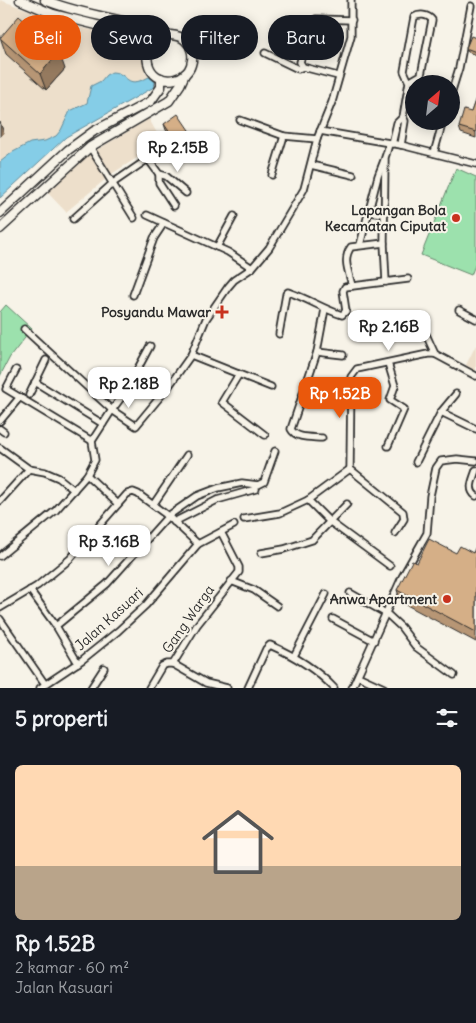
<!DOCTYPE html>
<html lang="id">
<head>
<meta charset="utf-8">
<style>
  body { margin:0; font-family:Delius,sans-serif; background:#242831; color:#f1f3f6; height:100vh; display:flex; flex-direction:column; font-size:19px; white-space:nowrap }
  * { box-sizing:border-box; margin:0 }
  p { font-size:16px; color:#9ea1a6 }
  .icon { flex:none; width:28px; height:28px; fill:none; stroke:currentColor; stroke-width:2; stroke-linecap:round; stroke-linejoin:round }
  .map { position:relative; height:688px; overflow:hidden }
  .side { display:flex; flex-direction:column; background:#171b24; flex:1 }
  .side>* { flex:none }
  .banner { position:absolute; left:15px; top:15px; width:446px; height:45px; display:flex; gap:10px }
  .needle { width:32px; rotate:28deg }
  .controls { position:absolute; left:405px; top:75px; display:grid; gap:10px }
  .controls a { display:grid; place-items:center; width:55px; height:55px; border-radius:50%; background:#171b24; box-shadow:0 2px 12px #0003; font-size:25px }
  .price { position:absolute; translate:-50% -42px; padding:0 11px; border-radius:10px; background:#fff; color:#222; font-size:16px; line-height:32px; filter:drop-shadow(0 1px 2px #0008) }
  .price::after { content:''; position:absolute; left:50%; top:30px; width:15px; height:11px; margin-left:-8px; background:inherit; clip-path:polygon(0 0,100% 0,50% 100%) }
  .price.on { background:#ea580c; color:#fff }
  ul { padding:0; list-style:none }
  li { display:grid; align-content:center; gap:10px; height:265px; padding:0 15px }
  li+li { border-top:1px solid #363941 }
  li span { display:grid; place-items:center; height:155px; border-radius:8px; color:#555 }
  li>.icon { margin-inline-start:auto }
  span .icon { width:90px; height:90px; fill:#fffc; stroke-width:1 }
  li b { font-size:21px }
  h2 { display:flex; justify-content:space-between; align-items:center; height:60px; padding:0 15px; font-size:21px }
  .tag { padding:0 18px; border-radius:22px; background:#171b24; box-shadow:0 2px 12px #0003; font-size:18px; line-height:45px }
  .tag.on { background:#ea580c; color:#fff }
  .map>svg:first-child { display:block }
</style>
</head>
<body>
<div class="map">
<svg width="476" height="688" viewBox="0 0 476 688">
  <rect width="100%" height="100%" fill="#f7f3e8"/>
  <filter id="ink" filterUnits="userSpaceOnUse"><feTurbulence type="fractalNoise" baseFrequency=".02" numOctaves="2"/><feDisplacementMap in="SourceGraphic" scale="10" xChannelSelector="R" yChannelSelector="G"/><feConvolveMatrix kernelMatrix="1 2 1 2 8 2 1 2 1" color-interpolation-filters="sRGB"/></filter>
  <g filter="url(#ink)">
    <g fill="#eddfcb">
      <path d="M0 0 70 25 132 39 142 46 145 73 155 82 154 87 66 137 0 198Z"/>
      <path d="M149 119 162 142 113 173 66 212 47 192 90 154Z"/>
      <path d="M476 345V371L466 365Z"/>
    </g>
    <g fill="#9ce1ad" stroke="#64866c">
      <path d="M456 168 476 177V263L471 275 421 255Z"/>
      <path d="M6 305 32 329 10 357 0 376V312Z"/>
    </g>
    <path fill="#85cde7" stroke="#618c9c" d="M112 72C130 73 124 90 149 77L155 82 154 87 66 137 0 198V162L13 152 30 143 45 141 56 136 61 130 70 111 87 103 91 86 101 81 106 75Z"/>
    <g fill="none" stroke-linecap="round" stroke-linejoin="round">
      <g stroke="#2b2b2b" stroke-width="9">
        <g id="minor">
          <path d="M265 53 298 69 303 67"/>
          <path d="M338 76 303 67 300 62 312 23 316 19 352 20"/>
          <path d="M451 94 459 68 471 6"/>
          <path d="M240 120 284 136 317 139"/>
          <path d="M320 131 401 145 476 164"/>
          <path d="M392 144 397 123 403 117"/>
          <path d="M401 145 405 121 403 117 409 82 404 71 414 17C419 14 428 14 432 20L421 75 409 82"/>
          <path d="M90 147 134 218"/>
          <path d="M434 153 443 121"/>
          <path d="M148 159 159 174 166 176 186 193"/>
          <path d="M385 160 384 243 386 282"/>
          <path d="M311 165 353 175"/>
          <path d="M159 174V183L174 206"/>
          <path d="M272 175 284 136"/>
          <path d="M369 212 384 214"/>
          <path d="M147 215 228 252 252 268"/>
          <path d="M73 219 113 183 161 150"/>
          <path d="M360 245C366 222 372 199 378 176 382 165 387 155 389 143"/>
          <path d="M217 247 234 216"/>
          <path d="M352 286C349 272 342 259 351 247L384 243"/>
          <path d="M133 295 154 238 164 223"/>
          <path d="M459 310 476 319"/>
          <path d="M355 323 415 317 419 319 435 354"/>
          <path d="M24 329 112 410 136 426 169 386 191 355 206 319 228 287 234 280 252 268 269 248 304 189 317 139 332 102 351 36V0"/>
          <path d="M279 334 286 294 288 292C307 298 323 309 342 315L346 311 343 291 345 287 408 279"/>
          <path d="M317 352 343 355"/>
          <path d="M191 355 271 387"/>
          <path d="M388 363 395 386 390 400 404 409 388 446"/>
          <path d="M16 370 6 389 92 441"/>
          <path d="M239 374 222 402 265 435"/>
          <path d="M35 382 103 424"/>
          <path d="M29 395 46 360"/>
          <path d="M302 397 322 398"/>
          <path d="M441 412 476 429"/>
          <path d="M0 421 20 397"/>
          <path d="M0 429 4 432"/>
          <path d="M322 438C312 437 296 439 291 429L317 352 325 309"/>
          <path d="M0 448 29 469 45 472 59 478 74 490"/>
          <path d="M416 462 441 412 456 394"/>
          <path d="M350 469 351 377 357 369 428 354H435L476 376"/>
          <path d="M350 469 403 512 404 519 395 533"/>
          <path d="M476 470C473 480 467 489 476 496"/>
          <path d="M87 475 118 504"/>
          <path d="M308 500 329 521 390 566"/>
          <path d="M0 501 29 469"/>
          <path d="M153 505 187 455"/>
          <path d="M244 519 280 513 308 500 350 469"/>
          <path d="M174 522 217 500 256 489"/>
          <path d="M261 553 284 549 312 540 347 504"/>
          <path d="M0 556 56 510 87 475 95 460 92 441 112 410 135 379 136 372 150 346"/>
          <path d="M231 581 254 590 277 606"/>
          <path d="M30 590 56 626 78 663"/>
          <path d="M350 593 387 614 401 627 416 647 454 675"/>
          <path d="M0 608 37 586 70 559 127 494 133 492 138 494 168 516 198 544"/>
          <path d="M0 619 45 684"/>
          <path d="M333 619 374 641"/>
          <path d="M56 626 107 584 168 516 197 496 218 488 242 483 258 485 264 482 275 451"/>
          <path d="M294 656 326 594"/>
          <path d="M173 664 206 683 227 688"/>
          <path d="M358 676 384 688"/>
          <path d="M40 688 82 660 118 631 146 605 198 544 234 525"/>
          <path d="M91 688 104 668"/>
          <path d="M149 688 162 666 167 664H173L197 625 239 572V567L221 532"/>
          <path d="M248 688 266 649 270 645C293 655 316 669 334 688"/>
          <path d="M352 688 402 577 427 533 430 496 436 468 441 461 457 459 476 461"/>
        </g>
      </g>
      <g stroke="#2b2b2b" stroke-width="11">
        <g id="tertiary">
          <path d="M20 0 53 14 136 35 151 43"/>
          <path d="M45 0C75 13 107 16 138 25 146 27 155 31 163 34 171 36 178 34 185 40 192 46 194 56 191 65 189 72 182 78 175 79 146 86 135 44 166 34"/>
          <path d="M0 213 68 150 94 131 151 101 161 87V78"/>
          <path d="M0 229 90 147 169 101 180 85 185 74"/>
        </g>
      </g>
      <use href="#minor" stroke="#f7f3e8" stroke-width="5.5"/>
      <use href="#tertiary" stroke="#f7f3e8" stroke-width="8"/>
    </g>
    <g fill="#b79674" stroke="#2b2b2b">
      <path d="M0 37 65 69 46 90 6 54Z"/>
      <path d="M476 38V55L468 52 466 48Z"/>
      <path d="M476 98V138L461 133 459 127 471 112Z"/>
      <path d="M164 124 197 146 183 155 166 130Z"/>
      <path d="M476 548V642L401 602 397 590 417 563 473 553Z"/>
    </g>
    <g fill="#957a5e" stroke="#2b2b2b">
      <path d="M59 52 65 69 46 90 40 74Z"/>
      <path d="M0 122 4 133 0 137Z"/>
      <path d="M195 139 197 146 183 155 181 149Z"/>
    </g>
    <g fill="#d5af87" stroke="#2b2b2b">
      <path d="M19 16 59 52 40 74 0 38Z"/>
      <path d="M471 36 476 38V52L466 48Z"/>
      <path d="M476 98V132L459 127 464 110 471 112Z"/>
      <path d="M178 114 195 139 181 149 164 124Z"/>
      <path d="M429 539 456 553 460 546 473 553 475 548H476V632L397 590 412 561 417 563Z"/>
    </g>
  </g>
  <g fill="#c8321e" stroke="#f7f3e8" stroke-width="2">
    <circle cx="456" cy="218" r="5"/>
    <path d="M219.5 304.5h5v5h5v5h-5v5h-5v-5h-5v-5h5z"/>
    <circle cx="447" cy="599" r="5"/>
  </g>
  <g text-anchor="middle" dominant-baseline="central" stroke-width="4" stroke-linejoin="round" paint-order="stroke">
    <g font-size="14" font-weight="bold" fill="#2b2b2b" stroke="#f7f3e8" text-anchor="end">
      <text x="446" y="210">Lapangan Bola<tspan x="446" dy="16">Kecamatan Ciputat</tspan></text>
      <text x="211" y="312">Posyandu Mawar</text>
      <text x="437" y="599">Anwa Apartment</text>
    </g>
    <g font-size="14" fill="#2b2b2b" stroke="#f7f3e8">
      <text transform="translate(109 619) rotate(-42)">Jalan Kasuari</text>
      <text transform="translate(188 619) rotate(-55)">Gang Warga</text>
    </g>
  </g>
</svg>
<div class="controls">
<a><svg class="needle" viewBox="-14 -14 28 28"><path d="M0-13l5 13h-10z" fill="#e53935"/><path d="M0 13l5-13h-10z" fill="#9ea1a6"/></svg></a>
</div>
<b class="price" style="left:178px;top:173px">Rp 2.15B</b>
<b class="price" style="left:389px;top:352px">Rp 2.16B</b>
<b class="price" style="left:129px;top:409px">Rp 2.18B</b>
<b class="price on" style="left:340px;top:419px">Rp 1.52B</b>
<b class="price" style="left:109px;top:567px">Rp 3.16B</b>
<div class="banner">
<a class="tag on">Beli</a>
<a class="tag">Sewa</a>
<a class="tag">Filter</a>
<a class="tag">Baru</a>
</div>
</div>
<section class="side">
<h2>5 properti<svg class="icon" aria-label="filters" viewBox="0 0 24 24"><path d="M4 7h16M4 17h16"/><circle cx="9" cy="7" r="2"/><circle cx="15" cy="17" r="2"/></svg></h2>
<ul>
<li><span style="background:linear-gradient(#ffd9b3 65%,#b9a48a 0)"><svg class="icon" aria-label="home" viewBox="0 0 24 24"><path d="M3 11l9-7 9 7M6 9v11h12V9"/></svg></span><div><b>Rp 1.52B</b><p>2 kamar · 60 m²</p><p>Jalan Kasuari</p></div></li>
</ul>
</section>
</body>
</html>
